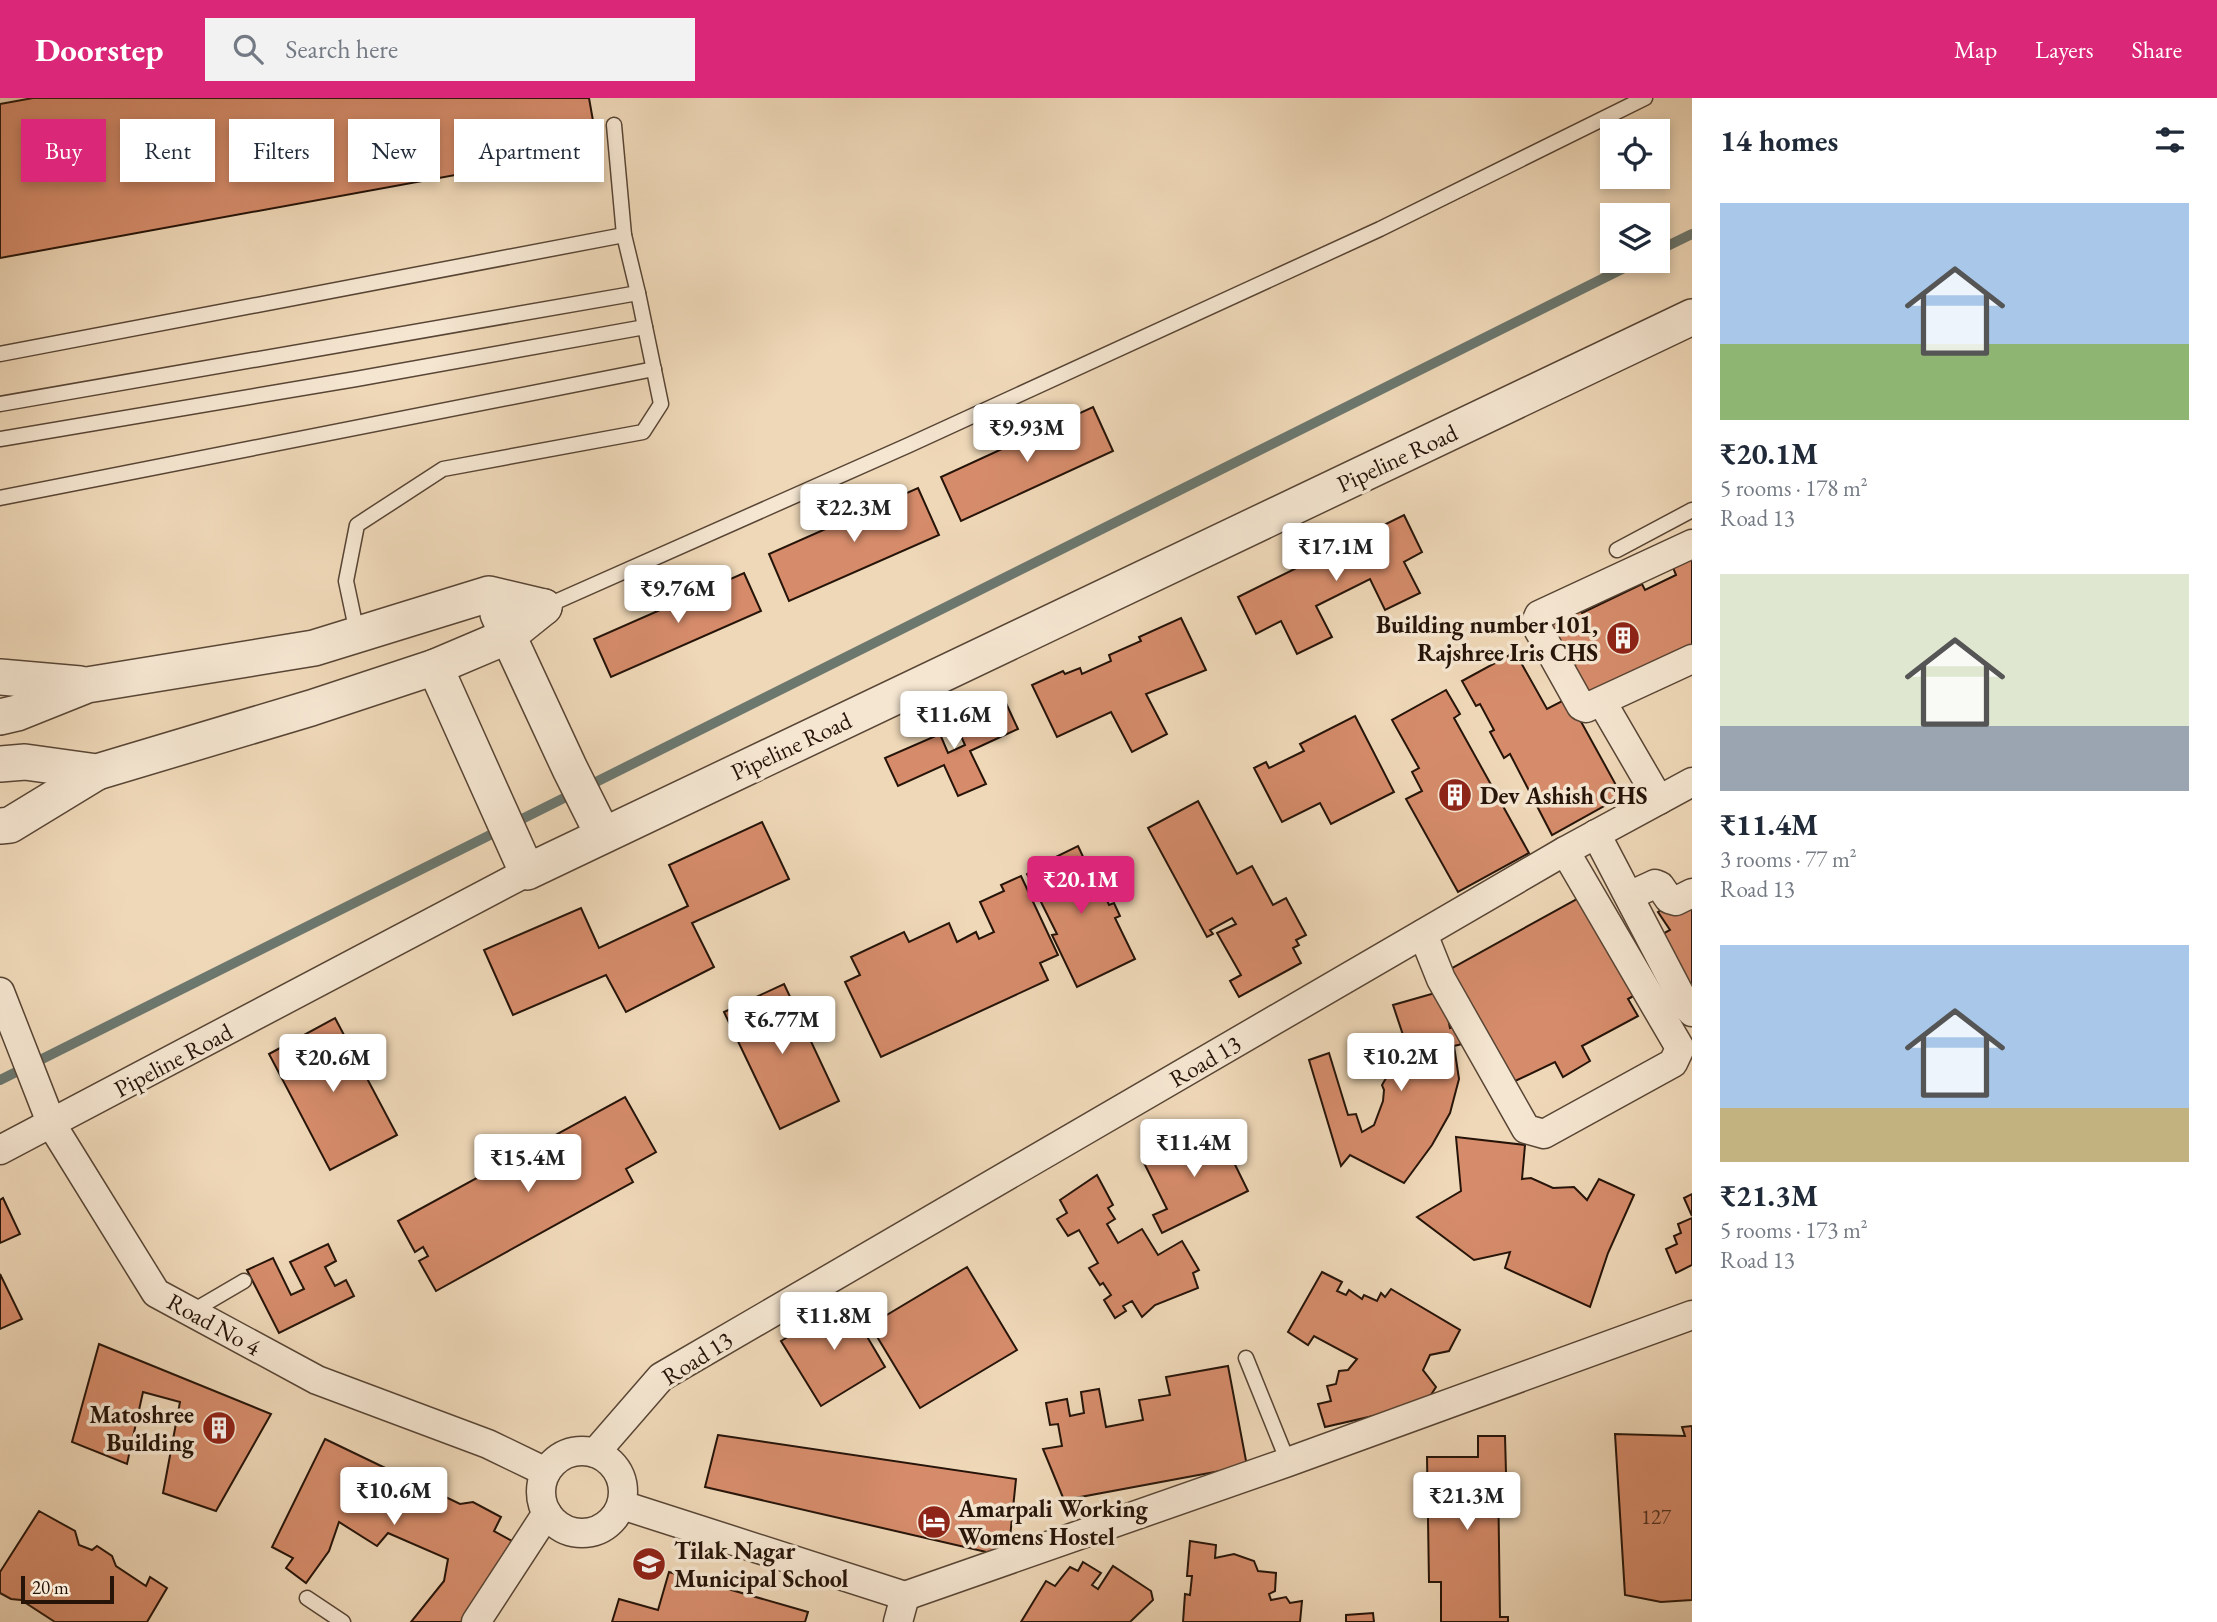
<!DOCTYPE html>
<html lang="en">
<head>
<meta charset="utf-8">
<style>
  body { margin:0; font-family:"EB Garamond",serif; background:#f2f2f3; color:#1f2937; height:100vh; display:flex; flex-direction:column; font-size:26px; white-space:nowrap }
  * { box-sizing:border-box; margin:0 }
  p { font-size:23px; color:#747a83 }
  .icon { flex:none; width:38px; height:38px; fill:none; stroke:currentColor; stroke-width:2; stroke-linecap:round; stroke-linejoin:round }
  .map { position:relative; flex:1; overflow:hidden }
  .details { display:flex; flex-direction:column; background:#fff; width:525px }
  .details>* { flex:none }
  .banner { position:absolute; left:21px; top:21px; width:665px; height:63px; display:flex; gap:14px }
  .tools { position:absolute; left:1600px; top:21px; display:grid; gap:14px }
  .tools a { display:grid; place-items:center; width:70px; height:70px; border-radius:0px; background:#fff; box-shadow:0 4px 10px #0003; font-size:35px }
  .scale { position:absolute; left:21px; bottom:18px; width:93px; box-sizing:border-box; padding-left:7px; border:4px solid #261409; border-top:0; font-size:19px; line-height:24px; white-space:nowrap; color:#261409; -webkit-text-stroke:5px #f5e6d1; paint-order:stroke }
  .price { position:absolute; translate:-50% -60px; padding:0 16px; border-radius:7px; background:#fff; color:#222; font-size:23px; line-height:46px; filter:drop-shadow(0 2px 4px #0008) }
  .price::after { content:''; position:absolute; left:50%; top:42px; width:21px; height:16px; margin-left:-10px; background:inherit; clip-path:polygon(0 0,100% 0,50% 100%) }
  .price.active { background:#db2777; color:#fff }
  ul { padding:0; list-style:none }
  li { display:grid; align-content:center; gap:14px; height:371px; padding:0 28px }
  li span { display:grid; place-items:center; height:217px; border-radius:0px; color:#555 }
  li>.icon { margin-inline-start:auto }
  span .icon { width:126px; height:126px; fill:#fffc; stroke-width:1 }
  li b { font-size:30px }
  h2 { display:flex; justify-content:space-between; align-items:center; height:84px; padding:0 28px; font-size:30px }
  .tag { padding:0 24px; border-radius:0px; background:#fff; box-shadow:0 4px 10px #0003; font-size:24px; line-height:63px }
  .tag.active { background:#db2777; color:#fff }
  header { display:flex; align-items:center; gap:42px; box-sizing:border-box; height:98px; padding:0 35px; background:#db2777; color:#fff }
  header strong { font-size:33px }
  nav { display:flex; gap:38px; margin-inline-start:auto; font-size:24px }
  .search { width:490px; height:63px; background:#f2f2f3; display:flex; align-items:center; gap:18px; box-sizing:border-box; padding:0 24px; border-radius:0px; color:#747a83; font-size:26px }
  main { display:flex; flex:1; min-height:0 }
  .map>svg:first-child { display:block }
</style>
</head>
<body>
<header>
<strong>Doorstep</strong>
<div class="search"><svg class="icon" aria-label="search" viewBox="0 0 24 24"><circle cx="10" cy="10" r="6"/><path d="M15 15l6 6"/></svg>Search here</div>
<nav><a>Map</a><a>Layers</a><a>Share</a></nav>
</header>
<main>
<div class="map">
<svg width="1692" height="1524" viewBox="0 0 1692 1524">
  <rect width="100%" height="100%" fill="#efd8b8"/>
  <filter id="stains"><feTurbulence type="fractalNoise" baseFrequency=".00286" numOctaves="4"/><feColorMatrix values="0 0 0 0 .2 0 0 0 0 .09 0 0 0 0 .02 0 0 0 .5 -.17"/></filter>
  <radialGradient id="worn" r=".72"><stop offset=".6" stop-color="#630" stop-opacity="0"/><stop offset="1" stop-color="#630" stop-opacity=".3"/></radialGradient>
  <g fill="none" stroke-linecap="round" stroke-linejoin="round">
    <g stroke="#6c776e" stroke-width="10">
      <path d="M1657 153 1692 136"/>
      <path d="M0 982 1638 163"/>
    </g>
  </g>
  <g fill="#d68c6b" stroke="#261409" stroke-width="2">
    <path d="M33 0H589L598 51 0 160V6Z"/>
    <path d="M1093 309 1113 353 961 423 941 379Z"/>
    <path d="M918 390 939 437 789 503 769 456Z"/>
    <path d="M1404 417 1422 454 1404 464 1420 495 1385 512 1370 481 1316 508 1332 539 1297 556 1281 523 1256 536 1238 499Z"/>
    <path d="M1692 458V554L1585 605 1568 570 1575 567 1569 555 1562 558 1547 525 1579 510 1582 515 1642 486 1645 492 1676 477 1672 467Z"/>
    <path d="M744 475 761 513 611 579 594 541Z"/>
    <path d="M1181 520 1206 572 1146 596 1167 636 1132 654 1111 614 1057 639 1032 587 1063 573 1065 576 1080 570 1082 576 1111 563 1109 557 1141 543 1139 539Z"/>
    <path d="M1515 554 1547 611 1568 600 1622 698 1552 737 1510 656 1504 660 1490 634 1494 632 1480 606 1476 608 1462 583Z"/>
    <path d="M1446 592 1460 616 1454 620 1529 755 1458 794 1406 701 1422 693 1412 674 1419 670 1392 622Z"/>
    <path d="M1005 603 1018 631 970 653 986 686 958 698 944 667 898 688 885 660 940 636 948 655 965 647 956 627Z"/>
    <path d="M1355 618 1394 694 1331 726 1320 705 1282 724 1254 670 1266 664 1269 670 1304 653 1300 646Z"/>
    <path d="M1198 703 1237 776 1252 768 1273 807 1286 800 1306 837 1296 842 1299 847 1293 850 1301 865 1239 899 1230 883 1241 877 1217 835 1236 826 1232 820 1210 832 1213 836 1207 839 1148 730Z"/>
    <path d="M762 724 789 781 692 825 714 869 626 914 606 877 513 917 484 852 581 810 599 850 688 808 669 767Z"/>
    <path d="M1078 748 1085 763 1090 761 1096 773 1094 775 1098 783 1103 780 1109 793 1104 796 1109 807 1114 805 1120 818 1115 820 1135 861 1077 889 1052 837 1057 836 1027 776 1031 773V771Z"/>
    <path d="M1021 778 1058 857 1040 865 1048 882 881 959 845 884 860 877 851 859 904 834 909 844 949 825 957 844 976 834 979 841 994 834 980 804 1004 793 1001 787Z"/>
    <path d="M1584 797 1639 895 1628 901 1638 918 1582 948 1590 963 1563 979 1555 964 1511 985 1443 875Z"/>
    <path d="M1670 806 1689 808 1692 813V900L1659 838 1670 832 1658 814Z"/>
    <path d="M784 886 839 1003 780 1031 724 914Z"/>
    <path d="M1442 893 1450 930 1459 928 1466 945 1454 948 1459 981 1450 1015 1432 1047 1404 1085 1350 1057 1341 1068 1309 962 1329 955 1348 1017 1356 1016 1362 1034 1374 1027 1383 1003 1384 992 1382 987 1406 946 1393 907Z"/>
    <path d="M335 920 397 1037 330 1072 269 956Z"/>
    <path d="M625 999 656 1054 626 1071 633 1084 436 1193 419 1163 428 1158 423 1149 415 1154 398 1123Z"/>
    <path d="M1216 1028 1248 1093 1162 1135 1153 1117 1167 1111 1144 1065Z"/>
    <path d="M1456 1039 1525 1047 1522 1081 1531 1080 1553 1090 1574 1089 1587 1102 1599 1081 1634 1097 1608 1155 1590 1209 1505 1170 1510 1154 1474 1162 1417 1119 1461 1093Z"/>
    <path d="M1097 1077 1113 1107 1108 1110 1115 1121 1107 1126 1118 1145 1142 1131 1158 1157 1182 1143 1199 1172 1193 1175 1198 1190 1155 1207 1142 1219 1132 1203 1123 1208 1126 1213 1115 1220 1104 1202 1111 1197 1103 1185 1100 1187 1089 1170 1098 1165 1079 1132 1068 1138 1057 1121 1067 1115 1060 1102Z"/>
    <path d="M1692 1096V1118L1684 1100Z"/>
    <path d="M3 1100 20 1136 0 1145V1102Z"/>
    <path d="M1692 1120V1167L1676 1175 1666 1151 1677 1146 1674 1138 1681 1135 1678 1126Z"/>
    <path d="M328 1146 336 1163 325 1169 335 1188 346 1182 354 1198 279 1235 247 1172 273 1160 291 1197 304 1191 290 1164Z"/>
    <path d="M967 1169 1017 1252 920 1310 870 1227Z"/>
    <path d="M1322 1174 1342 1184 1337 1193 1346 1197 1349 1192 1362 1201 1364 1197 1377 1203 1381 1195 1385 1199 1391 1191 1460 1232 1449 1253 1430 1257 1423 1272 1436 1289 1425 1306 1325 1329 1318 1306 1331 1303 1327 1288 1336 1286 1339 1273 1348 1272 1357 1261 1314 1238 1308 1247 1288 1234Z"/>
    <path d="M0 1176 22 1221 0 1231Z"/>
    <path d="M857 1197 867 1214 856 1220 885 1269 821 1308 781 1243Z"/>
    <path d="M99 1246 271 1316 216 1413 163 1395 180 1304 143 1294 127 1366 72 1344Z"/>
    <path d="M1228 1268 1247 1368 1064 1402 1043 1351 1062 1348 1058 1326 1050 1327 1046 1305 1067 1301 1070 1318 1084 1315 1081 1294 1099 1291 1106 1329 1143 1322 1139 1302 1170 1297 1166 1279Z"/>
    <path d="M1692 1328V1502L1661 1504 1625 1497 1615 1336 1685 1338 1682 1329Z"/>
    <path d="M718 1337 1016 1381 1008 1459 705 1389Z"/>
    <path d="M1478 1338H1505L1506 1375H1498L1500 1519H1508V1524H1441V1484H1429L1427 1359H1478Z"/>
    <path d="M325 1341 460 1406 473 1404 501 1419 494 1433 512 1443 469 1524H411L444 1483 448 1461 388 1435 377 1448 339 1424 329 1453 306 1485 286 1470 293 1460 272 1449Z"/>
    <path d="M39 1413 75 1433 79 1447 92 1452 97 1448 112 1458 116 1468 146 1488 150 1479 167 1490 147 1524H55L21 1502 11 1501 0 1495V1474Z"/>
    <path d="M1190 1443 1216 1447 1215 1460 1234 1456 1254 1463 1258 1473 1276 1475 1275 1493 1269 1496 1271 1502 1286 1499 1290 1505 1302 1503 1300 1524H1183L1185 1496 1190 1497 1192 1478H1187Z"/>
    <path d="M1083 1464 1101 1475 1092 1487 1098 1491 1113 1468 1151 1493 1153 1502 1130 1524H1021L1046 1483 1055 1488 1070 1469 1078 1473Z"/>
    <path d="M669 1474 808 1514 805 1524H612L619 1501 658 1512Z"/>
    <path d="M1373 1515 1374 1524H1346V1517Z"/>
  </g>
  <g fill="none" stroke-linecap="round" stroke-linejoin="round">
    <g stroke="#584535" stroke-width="17">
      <g id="service">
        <path d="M0 256 624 137"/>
        <path d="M0 306 638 195"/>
        <path d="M0 341 356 281 645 229"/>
        <path d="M0 400 654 271"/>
        <path d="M1617 452 1692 412"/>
        <path d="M544 509 909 347 1380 131 1645 0"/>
        <path d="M357 535 346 483 357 427 443 371 643 334 661 306 638 195 624 137 614 27"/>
        <path d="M191 1214 244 1183"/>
        <path d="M1246 1260 1288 1364"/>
        <path d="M307 1500 343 1524"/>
      </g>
    </g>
    <g stroke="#584535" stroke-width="31">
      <g id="minor">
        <path d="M1692 446 1539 517 1536 524 1538 531 1581 608 1586 610 1692 561"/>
        <path d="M1602 604 1659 702"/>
        <path d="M1596 736 1686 908 1692 914"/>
        <path d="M1629 798 1655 786 1660 788 1669 801 1676 803 1692 795"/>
        <path d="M1423 836 1441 881 1526 1031 1544 1036 1673 965 1680 950 1565 753"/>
        <path d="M0 894 52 1027 156 1195 317 1282 488 1346 546 1374"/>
        <path d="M0 1052 527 774"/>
        <circle cx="582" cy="1394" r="41"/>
        <path d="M595 1355 661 1279 1565 753 1692 684"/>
        <path d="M622 1407 905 1498"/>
        <path d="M905 1498 1288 1364 1692 1217"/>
        <path d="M476 1524 547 1415"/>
        <path d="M898 1524 905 1498"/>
      </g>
    </g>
    <g stroke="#584535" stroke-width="38">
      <g id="tertiary">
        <path d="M498 516 570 671 603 737"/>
        <path d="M435 569 527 774 1692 219"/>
        <path d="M0 579 80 586"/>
        <path d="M0 619 17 615 87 587 314 550 489 496 544 509"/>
        <path d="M0 666 25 664 97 674 311 610 435 569 508 538 544 509"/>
        <path d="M0 728 10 727 97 674"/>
      </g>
    </g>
    <use href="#service" stroke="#f5e6d1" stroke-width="14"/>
    <use href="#minor" stroke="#f5e6d1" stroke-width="28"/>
    <use href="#tertiary" stroke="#f5e6d1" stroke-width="35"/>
  </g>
  <defs>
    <g id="building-disc" transform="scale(1.75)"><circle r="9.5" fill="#8f2418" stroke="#f5e6d1"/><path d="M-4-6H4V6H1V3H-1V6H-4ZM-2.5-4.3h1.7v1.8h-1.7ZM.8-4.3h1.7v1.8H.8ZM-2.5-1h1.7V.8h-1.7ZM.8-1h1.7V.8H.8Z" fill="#fff"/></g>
    <g id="hotel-disc" transform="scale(1.75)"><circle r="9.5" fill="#8f2418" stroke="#f5e6d1"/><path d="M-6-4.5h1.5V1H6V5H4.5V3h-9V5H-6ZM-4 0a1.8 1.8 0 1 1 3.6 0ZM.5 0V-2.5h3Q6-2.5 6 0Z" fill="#fff"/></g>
    <g id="school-disc" transform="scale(1.75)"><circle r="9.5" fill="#8f2418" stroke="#f5e6d1"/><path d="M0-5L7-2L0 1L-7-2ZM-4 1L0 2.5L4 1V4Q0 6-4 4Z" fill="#fff"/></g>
  </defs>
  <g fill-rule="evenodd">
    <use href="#building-disc" x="1623" y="540"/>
    <use href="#building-disc" x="1455" y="697"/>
    <use href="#building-disc" x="219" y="1330"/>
    <use href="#hotel-disc" x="934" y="1424"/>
    <use href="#school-disc" x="649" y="1466"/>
  </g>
  <g text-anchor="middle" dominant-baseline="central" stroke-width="7" stroke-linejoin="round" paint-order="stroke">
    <g font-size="21" fill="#523222">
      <text x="1656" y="1418">127</text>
    </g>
    <g font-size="24" fill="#261409" stroke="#f5e6d1">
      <text transform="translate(1397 360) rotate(-25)">Pipeline Road</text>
      <text transform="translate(791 648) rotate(-25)">Pipeline Road</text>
      <text transform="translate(173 962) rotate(-28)">Pipeline Road</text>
      <text transform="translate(1205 963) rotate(-30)">Road 13</text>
      <text transform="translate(214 1226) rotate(29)">Road No 4</text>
      <text transform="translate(697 1260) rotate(-32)">Road 13</text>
    </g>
    <g font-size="24" font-weight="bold" fill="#261409" stroke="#f5e6d1" text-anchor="start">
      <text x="1598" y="526" text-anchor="end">Building number 101,<tspan x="1598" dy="28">Rajshree Iris CHS</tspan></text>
      <text x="1480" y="697">Dev Ashish CHS</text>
      <text x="194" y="1316" text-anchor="end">Matoshree<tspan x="194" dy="28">Building</tspan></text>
      <text x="958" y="1410">Amarpali Working<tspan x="958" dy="28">Womens Hostel</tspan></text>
      <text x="674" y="1452">Tilak Nagar<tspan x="674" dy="28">Municipal School</tspan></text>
    </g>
  </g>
  <rect width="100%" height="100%" filter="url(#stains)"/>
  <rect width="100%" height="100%" fill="url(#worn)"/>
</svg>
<div class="tools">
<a><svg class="icon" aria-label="locate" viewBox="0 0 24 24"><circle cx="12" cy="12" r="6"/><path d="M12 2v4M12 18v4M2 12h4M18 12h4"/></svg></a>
<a><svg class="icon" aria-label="layers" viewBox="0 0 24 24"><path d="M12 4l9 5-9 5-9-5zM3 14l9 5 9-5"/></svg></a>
</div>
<div class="scale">20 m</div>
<b class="price" style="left:1027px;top:366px">₹9.93M</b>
<b class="price" style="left:854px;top:446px">₹22.3M</b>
<b class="price" style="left:1336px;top:485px">₹17.1M</b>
<b class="price" style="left:678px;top:527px">₹9.76M</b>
<b class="price" style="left:954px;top:653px">₹11.6M</b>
<b class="price active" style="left:1081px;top:818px">₹20.1M</b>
<b class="price" style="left:782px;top:958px">₹6.77M</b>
<b class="price" style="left:1401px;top:995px">₹10.2M</b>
<b class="price" style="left:333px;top:996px">₹20.6M</b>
<b class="price" style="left:1194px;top:1081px">₹11.4M</b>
<b class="price" style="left:528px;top:1096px">₹15.4M</b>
<b class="price" style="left:834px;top:1254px">₹11.8M</b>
<b class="price" style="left:394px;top:1429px">₹10.6M</b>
<b class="price" style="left:1467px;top:1434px">₹21.3M</b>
<div class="banner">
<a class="tag active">Buy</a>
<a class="tag">Rent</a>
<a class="tag">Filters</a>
<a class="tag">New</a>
<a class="tag">Apartment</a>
</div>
</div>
<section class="details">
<h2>14 homes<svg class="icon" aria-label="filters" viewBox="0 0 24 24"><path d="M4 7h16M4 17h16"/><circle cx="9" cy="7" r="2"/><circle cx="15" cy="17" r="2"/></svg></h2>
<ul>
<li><span style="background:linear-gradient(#a9c7e8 65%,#8fb573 0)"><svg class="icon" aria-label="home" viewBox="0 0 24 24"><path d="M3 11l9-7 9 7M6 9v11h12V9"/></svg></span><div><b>₹20.1M</b><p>5 rooms · 178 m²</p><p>Road 13</p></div></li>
<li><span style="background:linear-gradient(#dfe7d0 70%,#9aa5b1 0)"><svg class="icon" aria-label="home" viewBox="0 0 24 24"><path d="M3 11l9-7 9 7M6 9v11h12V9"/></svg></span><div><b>₹11.4M</b><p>3 rooms · 77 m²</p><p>Road 13</p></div></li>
<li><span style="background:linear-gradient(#a9c7e8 75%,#c2b280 0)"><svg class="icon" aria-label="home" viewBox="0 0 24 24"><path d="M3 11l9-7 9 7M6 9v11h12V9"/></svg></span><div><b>₹21.3M</b><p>5 rooms · 173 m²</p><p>Road 13</p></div></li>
</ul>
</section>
</main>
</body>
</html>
